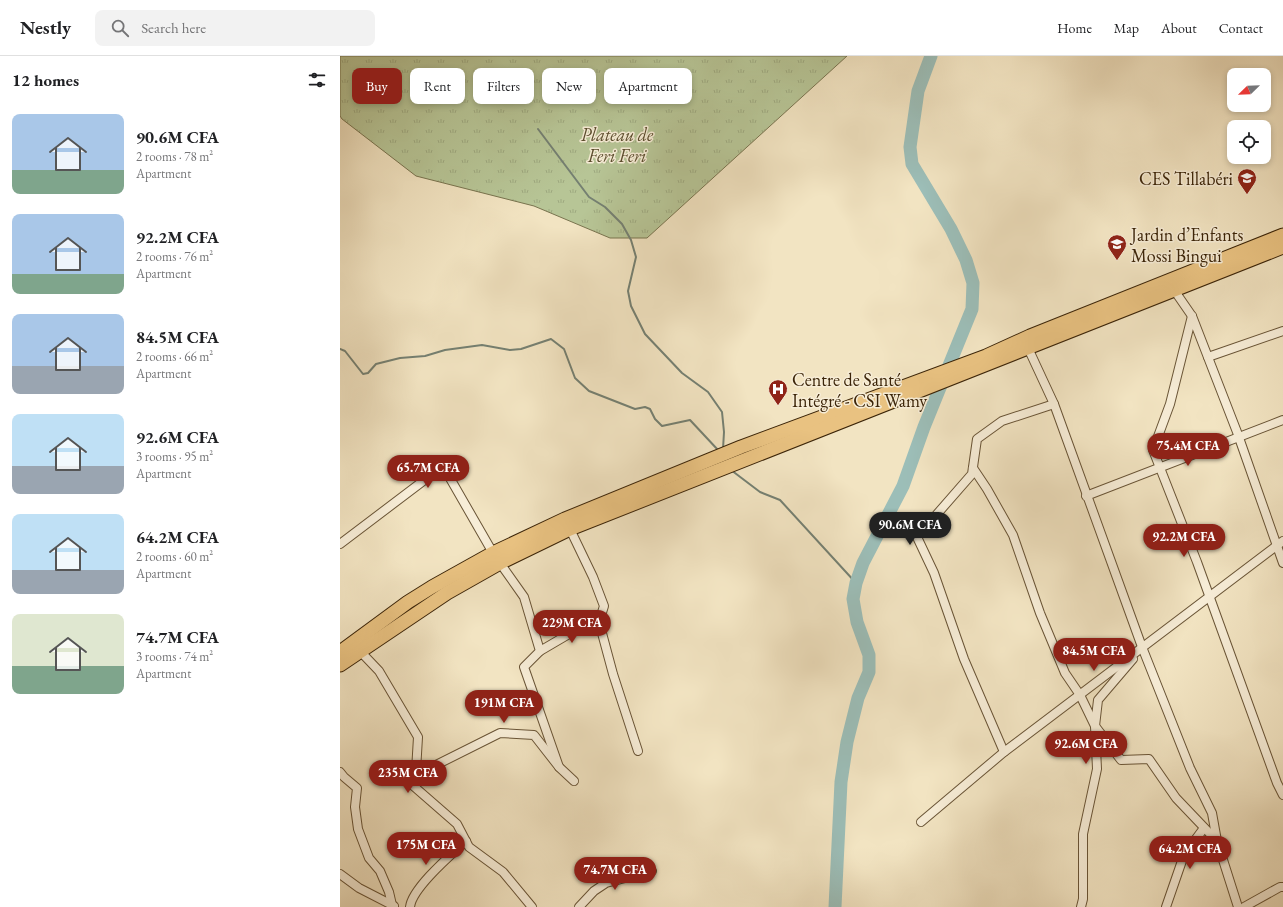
<!DOCTYPE html>
<html lang="en">
<head>
<meta charset="utf-8">
<style>
  body { margin:0; font-family:"EB Garamond",serif; background:#f2f2f2; color:#202124; height:100vh; display:flex; flex-direction:column; font-size:15px; white-space:nowrap }
  * { box-sizing:border-box; margin:0 }
  p { font-size:13px; color:#757577 }
  .icon { flex:none; width:22px; height:22px; fill:none; stroke:currentColor; stroke-width:2; stroke-linecap:round; stroke-linejoin:round }
  .map { position:relative; flex:1; overflow:hidden }
  .details { display:flex; flex-direction:column; background:#fff; width:340px }
  .details>* { flex:none }
  .guide { position:absolute; left:12px; top:12px; width:380px; height:36px; display:flex; gap:8px }
  .needle { width:26px; rotate:247deg }
  .buttons { position:absolute; left:887px; top:12px; display:grid; gap:8px }
  .buttons a { display:grid; place-items:center; width:44px; height:44px; border-radius:8px; background:#fff; box-shadow:0 2px 6px #0003; font-size:20px }
  .price { position:absolute; translate:-50% -34px; padding:0 9px; border-radius:14px; background:#8f2418; color:#fff; font-size:13px; line-height:26px; filter:drop-shadow(0 1px 2px #0008) }
  .price::after { content:''; position:absolute; left:50%; top:24px; width:12px; height:9px; margin-left:-6px; background:inherit; clip-path:polygon(0 0,100% 0,50% 100%) }
  .price.current { background:#222; color:#fff }
  ul { padding:0; list-style:none }
  li { display:flex; align-items:center; gap:12px; height:100px; padding:0 12px }
  li span { display:grid; place-items:center; flex:none; width:112px; height:80px; border-radius:8px; color:#555 }
  li>.icon { margin-inline-start:auto }
  span .icon { width:48px; height:48px; fill:#fffc; stroke-width:1 }
  li b { font-size:17px }
  h2 { display:flex; justify-content:space-between; align-items:center; height:48px; padding:0 12px; font-size:17px }
  .tag { padding:0 14px; border-radius:8px; background:#fff; box-shadow:0 2px 6px #0003; font-size:14px; line-height:36px }
  .tag.current { background:#8f2418; color:#fff }
  header { display:flex; align-items:center; gap:24px; box-sizing:border-box; height:56px; padding:0 20px; background:#fff; border-bottom:1px solid #e0e0e0 }
  header strong { font-size:19px }
  nav { display:flex; gap:22px; margin-inline-start:auto; font-size:14px }
  .search { width:280px; height:36px; background:#f2f2f2; display:flex; align-items:center; gap:10px; box-sizing:border-box; padding:0 14px; border-radius:8px; color:#757577; font-size:15px }
  main { display:flex; flex:1; min-height:0 }
  .map>svg:first-child { display:block }
</style>
</head>
<body>
<header>
<strong>Nestly</strong>
<div class="search"><svg class="icon" aria-label="search" viewBox="0 0 24 24"><circle cx="10" cy="10" r="6"/><path d="M15 15l6 6"/></svg>Search here</div>
<nav><a>Home</a><a>Map</a><a>About</a><a>Contact</a></nav>
</header>
<main>
<section class="details">
<h2>12 homes<svg class="icon" aria-label="filters" viewBox="0 0 24 24"><path d="M4 7h16M4 17h16"/><circle cx="9" cy="7" r="2"/><circle cx="15" cy="17" r="2"/></svg></h2>
<ul>
<li><span style="background:linear-gradient(#a9c7e8 70%,#7fa58c 0)"><svg class="icon" aria-label="home" viewBox="0 0 24 24"><path d="M3 11l9-7 9 7M6 9v11h12V9"/></svg></span><div><b>90.6M CFA</b><p>2 rooms · 78 m²</p><p>Apartment</p></div></li>
<li><span style="background:linear-gradient(#a9c7e8 75%,#7fa58c 0)"><svg class="icon" aria-label="home" viewBox="0 0 24 24"><path d="M3 11l9-7 9 7M6 9v11h12V9"/></svg></span><div><b>92.2M CFA</b><p>2 rooms · 76 m²</p><p>Apartment</p></div></li>
<li><span style="background:linear-gradient(#a9c7e8 65%,#9aa5b1 0)"><svg class="icon" aria-label="home" viewBox="0 0 24 24"><path d="M3 11l9-7 9 7M6 9v11h12V9"/></svg></span><div><b>84.5M CFA</b><p>2 rooms · 66 m²</p><p>Apartment</p></div></li>
<li><span style="background:linear-gradient(#bfe0f5 65%,#9aa5b1 0)"><svg class="icon" aria-label="home" viewBox="0 0 24 24"><path d="M3 11l9-7 9 7M6 9v11h12V9"/></svg></span><div><b>92.6M CFA</b><p>3 rooms · 95 m²</p><p>Apartment</p></div></li>
<li><span style="background:linear-gradient(#bfe0f5 70%,#9aa5b1 0)"><svg class="icon" aria-label="home" viewBox="0 0 24 24"><path d="M3 11l9-7 9 7M6 9v11h12V9"/></svg></span><div><b>64.2M CFA</b><p>2 rooms · 60 m²</p><p>Apartment</p></div></li>
<li><span style="background:linear-gradient(#dfe7d0 65%,#7fa58c 0)"><svg class="icon" aria-label="home" viewBox="0 0 24 24"><path d="M3 11l9-7 9 7M6 9v11h12V9"/></svg></span><div><b>74.7M CFA</b><p>3 rooms · 74 m²</p><p>Apartment</p></div></li>
</ul>
</section>
<div class="map">
<svg width="943" height="851" viewBox="0 0 943 851">
  <defs>
    <pattern id="park-tufts" width="24" height="20" patternUnits="userSpaceOnUse"><rect width="24" height="20" fill="#b7c596"/><path d="M3 7l-1-3M5 7V3M7 7l1-3M15 17l-1-3M17 17v-4M19 17l1-3" fill="none" stroke="#9ea980"/></pattern>
  </defs>
  <rect width="100%" height="100%" fill="#f2e4c2"/>
  <filter id="stains"><feTurbulence type="fractalNoise" baseFrequency=".005" numOctaves="4"/><feColorMatrix values="0 0 0 0 .2 0 0 0 0 .09 0 0 0 0 .02 0 0 0 .5 -.17"/></filter>
  <radialGradient id="worn" r=".72"><stop offset=".6" stop-color="#630" stop-opacity="0"/><stop offset="1" stop-color="#630" stop-opacity=".3"/></radialGradient>
  <path fill="url(#park-tufts)" stroke="#79744f" d="M0 0H507L307 182H270L194 150 76 120 2 63 0 60Z"/>
  <g fill="none" stroke-linecap="round" stroke-linejoin="round">
    <g stroke="#758072" stroke-width="2">
      <path d="M198 73 249 141 265 151 282 168 291 184 296 201 288 235 291 250 305 278 342 317 368 336 382 356 384 376 383 393"/>
      <path d="M0 293 5 295 23 318 28 317 36 308 60 302 85 300 105 294 142 289 170 294 181 293 211 283 224 293 235 322 249 335 295 353 305 351 310 353 315 363 322 370 350 364 378 394"/>
      <path d="M391 414 420 436 440 444 516 527"/>
    </g>
    <path stroke="#9cbeb8" stroke-width="13" d="M495 851 501 726 507 686 518 642 529 616V599L517 566 513 543 516 527 523 507 563 430 584 371 632 253 633 227 626 204 611 173 572 108 570 91 578 35 591 0"/>
    <g stroke="#695436" stroke-width="10">
      <g id="street">
        <path d="M832 231 852 260 897 376 943 507"/>
        <path d="M852 260 830 348 813 394 857 506 937 727 943 739"/>
        <path d="M688 292 714 348 802 591 850 712 872 757 877 785"/>
        <path d="M868 301 943 275"/>
        <path d="M633 412 647 433 673 479 700 557 725 617 740 639 755 670 781 704 809 703 836 742 877 785 898 851"/>
        <path d="M746 440 943 364"/>
        <path d="M228 469 253 521 264 550 259 566 273 618 298 695"/>
        <path d="M0 488 103 410 153 497"/>
        <path d="M160 507 184 541 200 595 184 611 219 711"/>
        <path d="M18 593 39 615 78 681 76 715 70 727 117 768 129 791 163 816 192 851"/>
        <path d="M200 595 246 568 259 566"/>
        <path d="M664 696 624 603 594 517 577 481 632 418 637 383 662 365 714 348"/>
        <path d="M76 715 86 714 160 677 194 679 219 711 234 725"/>
        <path d="M0 716 4 721 17 732 15 751 18 773 29 802 40 815 49 836 52 849"/>
        <path d="M581 766 664 696 943 485"/>
        <path d="M0 818 19 832 54 850"/>
        <path d="M70 851C72 832 112 798 126 785"/>
        <path d="M239 851 254 835 266 827 312 815"/>
        <path d="M741 851 743 843V778L757 713 755 670 758 644 793 603"/>
        <path d="M826 851 844 799 864 772"/>
        <path d="M904 851 940 831H943"/>
      </g>
    </g>
    <g stroke="#3b2408" stroke-width="15">
      <g id="primary">
        <path d="M0 596 68 546 92 531 153 497 225 463 401 391 646 300 690 280 943 179"/>
        <path d="M0 609 107 537 160 507 230 473 943 191"/>
      </g>
    </g>
    <use href="#street" stroke="#f7edd7" stroke-width="8"/>
    <use href="#primary" stroke="#e9c281" stroke-width="13"/>
  </g>
  <defs>
    <g id="school-pin" transform="scale(1)"><path d="M0 17L-7.5 6A9.5 9.5 0 1 1 7.5 6Z" fill="#8f2418" stroke="#f7edd7"/><path d="M0-5L7-2L0 1L-7-2ZM-4 1L0 2.5L4 1V4Q0 6-4 4Z" fill="#fff"/></g>
    <g id="hospital-pin" transform="scale(1)"><path d="M0 17L-7.5 6A9.5 9.5 0 1 1 7.5 6Z" fill="#8f2418" stroke="#f7edd7"/><path d="M-5-5h3v3.5h4V-5h3V5h-3V1.5h-4V5h-3Z" fill="#fff"/></g>
  </defs>
  <g fill-rule="evenodd">
    <use href="#school-pin" x="907" y="122"/>
    <use href="#school-pin" x="777" y="188"/>
    <use href="#hospital-pin" x="438" y="333"/>
  </g>
  <g text-anchor="middle" dominant-baseline="central" stroke-width="3" stroke-linejoin="round" paint-order="stroke">
    <g font-size="18" font-style="italic" fill="#5a4c2c" stroke="#f7edd7">
      <text x="277" y="78">Plateau de<tspan x="277" dy="21">Feri Feri</tspan></text>
    </g>
    <g font-size="18" fill="#3b2408" stroke="#f7edd7" text-anchor="start">
      <text x="893" y="122" text-anchor="end">CES Tillabéri</text>
      <text x="791" y="178">Jardin d’Enfants<tspan x="791" dy="21">Mossi Bingui</tspan></text>
      <text x="452" y="323">Centre de Santé<tspan x="452" dy="21">Intégré - CSI Wamy</tspan></text>
    </g>
  </g>
  <rect width="100%" height="100%" filter="url(#stains)"/>
  <rect width="100%" height="100%" fill="url(#worn)"/>
</svg>
<div class="buttons">
<a><svg class="needle" viewBox="-14 -14 28 28"><path d="M0-13l5 13h-10z" fill="#e53935"/><path d="M0 13l5-13h-10z" fill="#757577"/></svg></a>
<a><svg class="icon" aria-label="locate" viewBox="0 0 24 24"><circle cx="12" cy="12" r="6"/><path d="M12 2v4M12 18v4M2 12h4M18 12h4"/></svg></a>
</div>
<b class="price" style="left:848px;top:411px">75.4M CFA</b>
<b class="price" style="left:88px;top:433px">65.7M CFA</b>
<b class="price current" style="left:570px;top:490px">90.6M CFA</b>
<b class="price" style="left:844px;top:502px">92.2M CFA</b>
<b class="price" style="left:232px;top:588px">229M CFA</b>
<b class="price" style="left:754px;top:616px">84.5M CFA</b>
<b class="price" style="left:164px;top:668px">191M CFA</b>
<b class="price" style="left:746px;top:709px">92.6M CFA</b>
<b class="price" style="left:68px;top:738px">235M CFA</b>
<b class="price" style="left:86px;top:810px">175M CFA</b>
<b class="price" style="left:850px;top:814px">64.2M CFA</b>
<b class="price" style="left:275px;top:835px">74.7M CFA</b>
<div class="guide">
<a class="tag current">Buy</a>
<a class="tag">Rent</a>
<a class="tag">Filters</a>
<a class="tag">New</a>
<a class="tag">Apartment</a>
</div>
</div>
</main>
</body>
</html>
